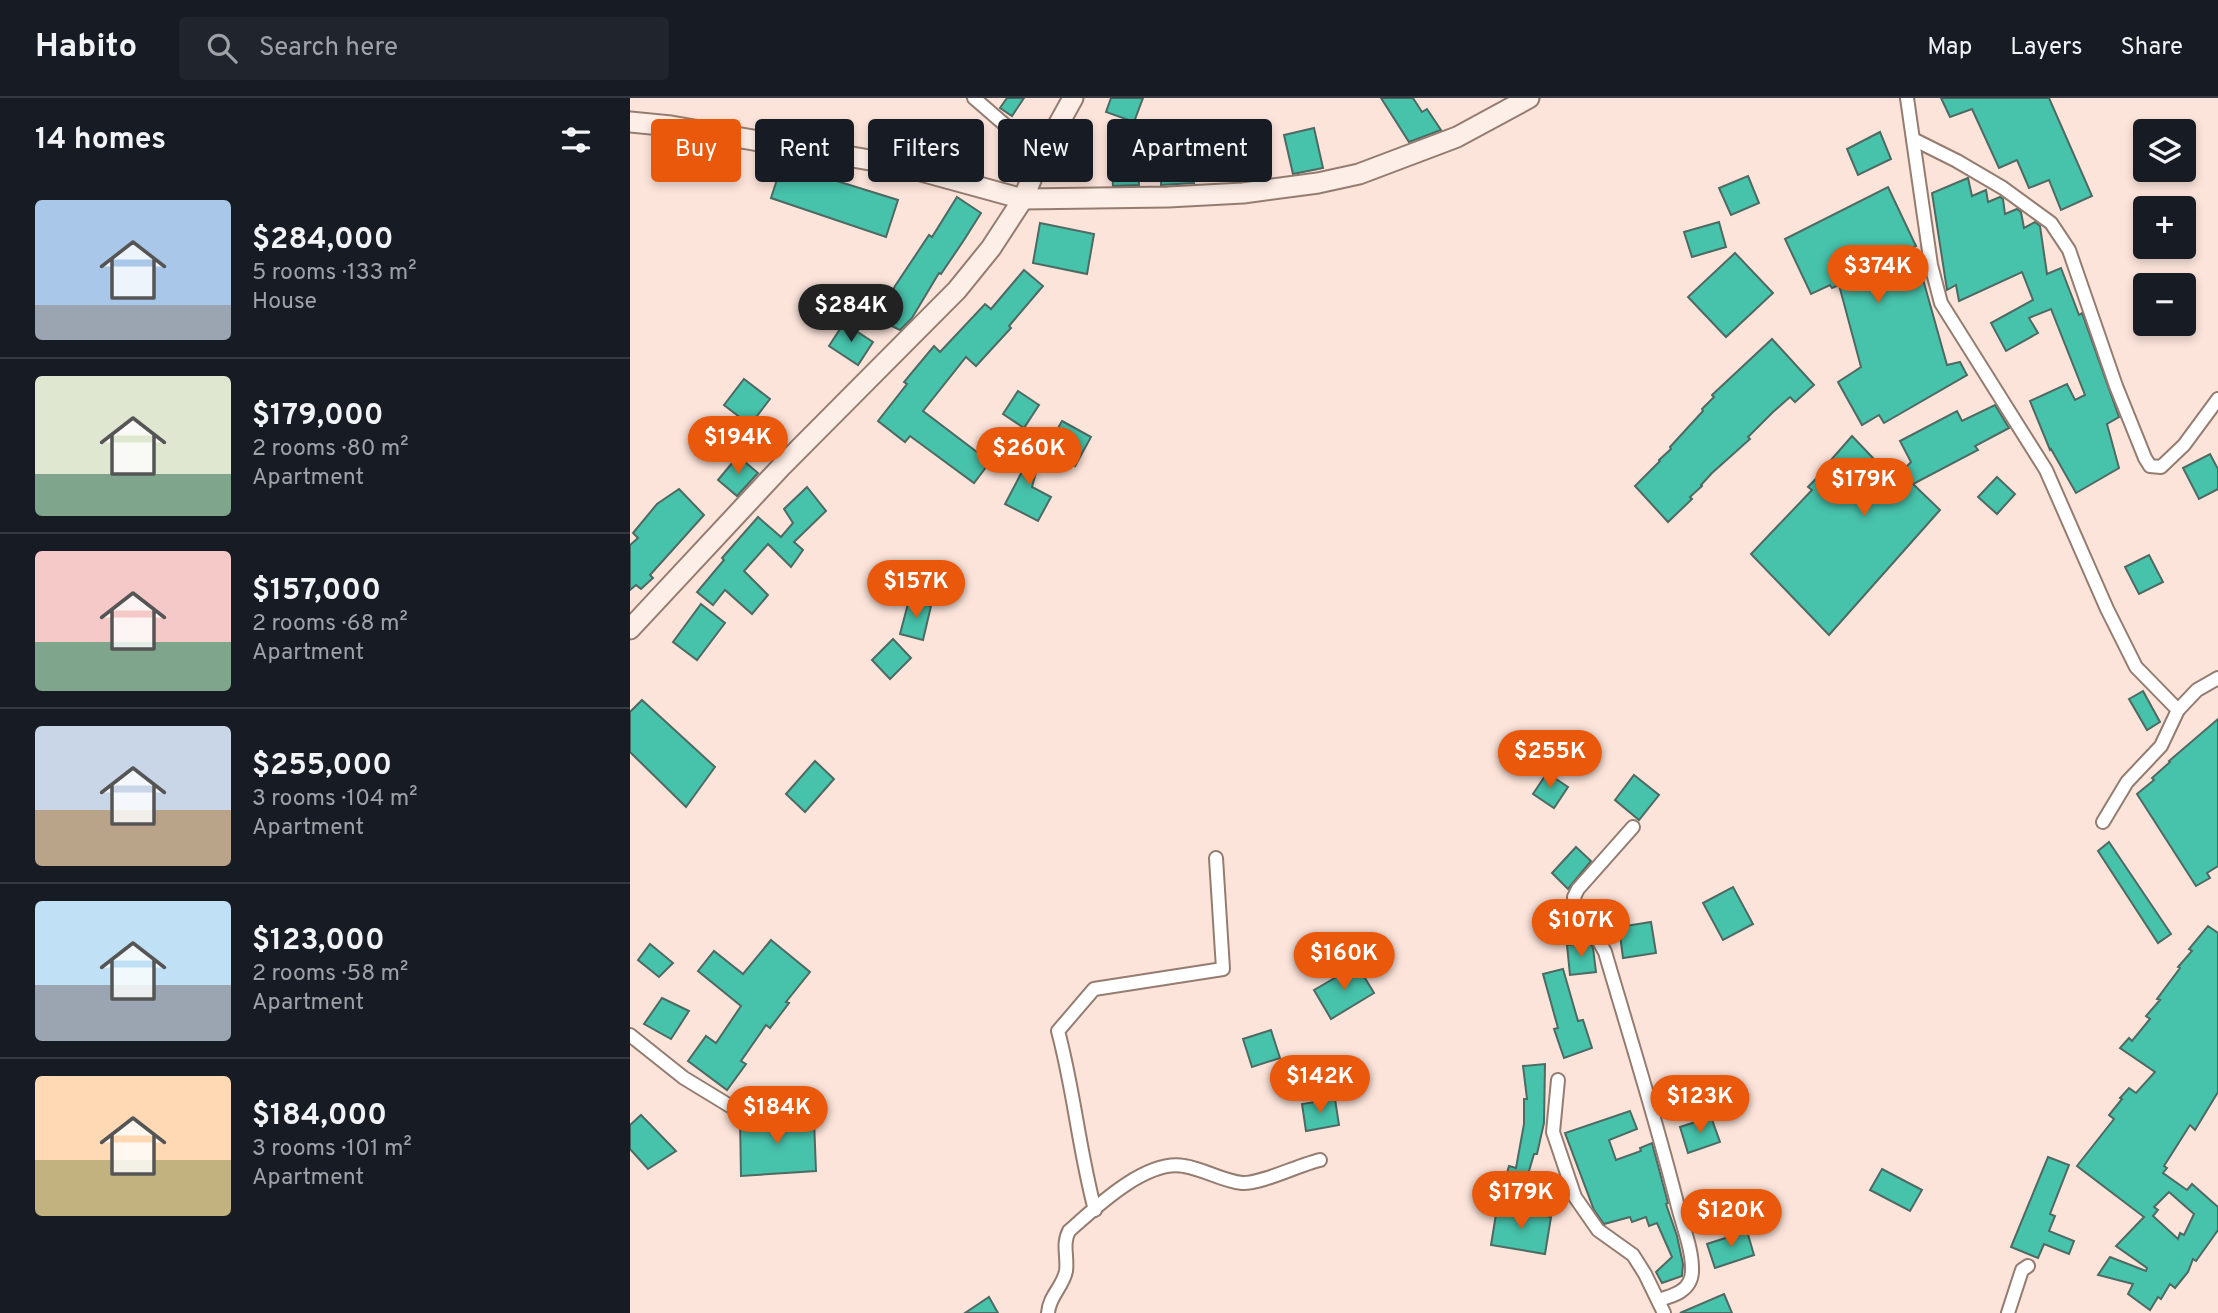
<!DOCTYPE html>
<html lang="en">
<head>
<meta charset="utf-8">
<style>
  body { margin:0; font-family:Overpass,sans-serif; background:#20242c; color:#f1f3f6; height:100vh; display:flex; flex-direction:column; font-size:26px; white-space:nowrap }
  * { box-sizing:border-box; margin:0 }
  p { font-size:23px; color:#9ea1a6 }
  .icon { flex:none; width:38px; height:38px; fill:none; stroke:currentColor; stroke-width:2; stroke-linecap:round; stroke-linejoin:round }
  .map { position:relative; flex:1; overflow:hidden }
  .sheet { display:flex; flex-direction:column; background:#171b24; width:630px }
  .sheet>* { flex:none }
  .top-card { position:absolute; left:21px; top:21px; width:665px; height:63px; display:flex; gap:14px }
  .fabs { position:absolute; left:1503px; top:21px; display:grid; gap:14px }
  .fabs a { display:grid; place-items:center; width:63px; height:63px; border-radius:7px; background:#171b24; box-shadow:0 4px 10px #0003; font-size:35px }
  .price { position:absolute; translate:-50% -60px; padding:0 16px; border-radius:24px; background:#ea580c; color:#fff; font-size:23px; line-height:46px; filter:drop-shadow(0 2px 4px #0008) }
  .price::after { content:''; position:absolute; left:50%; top:42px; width:21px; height:16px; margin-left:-10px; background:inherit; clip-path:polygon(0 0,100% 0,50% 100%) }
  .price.active { background:#222; color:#fff }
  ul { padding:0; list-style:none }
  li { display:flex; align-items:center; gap:21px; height:175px; padding:0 35px }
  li+li { border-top:2px solid #363941 }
  li span { display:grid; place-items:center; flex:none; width:196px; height:140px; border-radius:7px; color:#555 }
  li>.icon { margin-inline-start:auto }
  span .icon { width:84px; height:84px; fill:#fffc; stroke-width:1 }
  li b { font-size:30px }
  h2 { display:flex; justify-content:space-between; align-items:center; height:84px; padding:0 35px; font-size:30px }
  .chip { padding:0 24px; border-radius:7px; background:#171b24; box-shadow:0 4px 10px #0003; font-size:24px; line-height:63px }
  .chip.active { background:#ea580c; color:#fff }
  header { display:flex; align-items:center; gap:42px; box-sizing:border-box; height:98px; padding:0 35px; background:#171b24; border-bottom:2px solid #363941 }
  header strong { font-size:33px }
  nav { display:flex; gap:38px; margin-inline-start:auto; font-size:24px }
  .search { width:490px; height:63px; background:#20242c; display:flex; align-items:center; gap:18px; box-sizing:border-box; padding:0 24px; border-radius:7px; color:#9ea1a6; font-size:26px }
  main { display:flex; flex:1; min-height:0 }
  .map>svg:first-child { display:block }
</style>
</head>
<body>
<header>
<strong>Habito</strong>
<div class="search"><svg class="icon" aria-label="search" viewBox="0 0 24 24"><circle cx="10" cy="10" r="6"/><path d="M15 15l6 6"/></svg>Search here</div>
<nav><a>Map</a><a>Layers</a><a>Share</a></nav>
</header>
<main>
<section class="sheet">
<h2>14 homes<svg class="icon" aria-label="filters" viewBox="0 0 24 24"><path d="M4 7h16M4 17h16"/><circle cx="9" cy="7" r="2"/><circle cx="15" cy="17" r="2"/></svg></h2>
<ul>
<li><span style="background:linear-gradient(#a9c7e8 75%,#9aa5b1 0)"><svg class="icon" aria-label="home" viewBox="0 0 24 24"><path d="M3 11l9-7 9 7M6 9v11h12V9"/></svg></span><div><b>$284,000</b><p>5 rooms · 133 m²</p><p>House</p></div></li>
<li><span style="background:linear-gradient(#dfe7d0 70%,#7fa58c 0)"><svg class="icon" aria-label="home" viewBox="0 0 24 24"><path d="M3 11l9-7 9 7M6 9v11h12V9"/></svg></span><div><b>$179,000</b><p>2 rooms · 80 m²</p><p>Apartment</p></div></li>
<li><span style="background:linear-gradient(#f6c9c9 65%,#7fa58c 0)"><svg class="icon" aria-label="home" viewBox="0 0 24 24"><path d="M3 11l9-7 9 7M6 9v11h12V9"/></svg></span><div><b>$157,000</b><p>2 rooms · 68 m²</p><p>Apartment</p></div></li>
<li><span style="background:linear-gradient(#c9d6e8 60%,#b9a48a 0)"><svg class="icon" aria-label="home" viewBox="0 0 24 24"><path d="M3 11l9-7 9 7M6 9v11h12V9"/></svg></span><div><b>$255,000</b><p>3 rooms · 104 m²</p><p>Apartment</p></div></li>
<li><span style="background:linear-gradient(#bfe0f5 60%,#9aa5b1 0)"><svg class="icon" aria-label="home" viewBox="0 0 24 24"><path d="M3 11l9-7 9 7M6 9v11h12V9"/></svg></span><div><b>$123,000</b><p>2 rooms · 58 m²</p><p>Apartment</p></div></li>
<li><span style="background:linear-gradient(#ffd9b3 60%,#c2b280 0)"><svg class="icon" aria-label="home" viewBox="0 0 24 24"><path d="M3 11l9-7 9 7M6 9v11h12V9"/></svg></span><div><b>$184,000</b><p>3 rooms · 101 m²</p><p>Apartment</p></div></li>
</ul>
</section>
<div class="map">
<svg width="1588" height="1215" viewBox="0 0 1588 1215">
  <rect width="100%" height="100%" fill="#fce4da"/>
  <g fill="#47c2ab" stroke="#4d6a63" stroke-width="2" fill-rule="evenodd">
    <path d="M377 0H394L382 18 370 10Z"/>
    <path d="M481 0H513L504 24 476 14Z"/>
    <path d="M751 0H783L792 14 797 11 811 32 779 44Z"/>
    <path d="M1311 0H1419L1462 98 1431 112 1419 82 1399 90 1387 62 1369 70 1342 11 1320 19Z"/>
    <path d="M684 30 693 70 663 76 654 37Z"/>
    <path d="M1250 34 1261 61 1228 77 1217 51Z"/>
    <path d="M152 66 268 102 256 139 141 100Z"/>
    <path d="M508 69 509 87 483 88 482 71Z"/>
    <path d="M532 70 564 72V85L531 87Z"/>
    <path d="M1118 78 1129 105 1101 117 1089 90Z"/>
    <path d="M1338 80 1342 98 1356 92 1358 104 1370 99 1373 101 1375 116 1387 111 1391 114 1394 130 1405 124 1410 128 1417 176 1431 170 1449 217 1452 215 1489 319 1477 326 1489 370 1446 395 1421 351 1420 352 1400 303 1437 286 1445 302 1455 297 1421 211 1399 220 1408 235 1376 253 1361 225 1403 202 1392 174 1329 203 1326 187 1317 192 1302 95Z"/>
    <path d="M1258 89 1286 148 1284 149 1317 267 1330 264 1337 277 1254 325 1249 317 1232 327 1208 284 1231 269 1209 187 1202 190 1200 187 1181 196 1155 141Z"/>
    <path d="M327 99 351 115 334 142 311 176 309 175 282 220 270 232 249 222 265 188 299 137 302 139Z"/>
    <path d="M1089 124 1096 149 1062 159 1054 134Z"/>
    <path d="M410 125 464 136 457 176 403 165Z"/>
    <path d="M1105 155 1143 195 1096 239 1058 199Z"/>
    <path d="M394 172 413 188 379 228 381 230 346 268 336 259 293 313 360 364 344 385 280 338 275 344 248 323 277 286 274 284 304 248 310 254 355 206 361 211Z"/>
    <path d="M214 225 243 244 228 267 199 248Z"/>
    <path d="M1142 241 1184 287 1165 304 1160 299 1143 314 1118 339 1120 341 1082 375 1071 387 1072 388 1060 399 1062 401 1038 424 1005 388 1030 363 1029 362 1041 351 1040 349 1073 313 1072 311 1084 299 1082 297Z"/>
    <path d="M114 281 140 301 120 327 94 307Z"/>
    <path d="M388 293 409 307 394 330 373 316Z"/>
    <path d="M1365 307 1379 330 1345 348 1348 352 1283 386 1310 412 1199 537 1121 456 1182 392 1178 389 1202 364 1201 362 1222 338 1264 382 1281 364 1270 343 1327 313 1332 323Z"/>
    <path d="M432 323 461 339 445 368 416 351Z"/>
    <path d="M398 344 412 353 402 389 421 399 408 423 375 406 395 368 389 365Z"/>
    <path d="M1580 356 1588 371V391L1569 401 1553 370Z"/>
    <path d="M108 358 128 375 107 398 88 382Z"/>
    <path d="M1367 379 1385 396 1367 416 1348 399Z"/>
    <path d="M177 389 196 413 164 444 173 452 161 469 138 446 114 473 138 497 122 516 95 492 83 507 67 494 94 462 92 460 128 419 151 439 163 425 154 411Z"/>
    <path d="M49 391 74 417 20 477 23 480 11 491 6 487 0 492V447L8 440 3 435 27 406Z"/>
    <path d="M1519 457 1533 484 1509 496 1495 469Z"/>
    <path d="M279 502 301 508 293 542 270 536Z"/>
    <path d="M71 506 95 525 67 562 43 544Z"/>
    <path d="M263 541 281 560 260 581 242 562Z"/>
    <path d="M1513 593 1530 624 1517 632 1499 601Z"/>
    <path d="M12 602 85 669 56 709 0 654V614Z"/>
    <path d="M1588 621V768L1577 775 1580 780 1566 788 1507 696 1524 682 1522 680 1540 664 1539 663Z"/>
    <path d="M185 663 204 681 175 714 156 696Z"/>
    <path d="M917 675 938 689 924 710 903 696Z"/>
    <path d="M1004 677 1029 697 1009 722 985 702Z"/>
    <path d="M1479 744 1541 836 1528 845 1468 753Z"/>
    <path d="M946 749 961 763 938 791 922 775Z"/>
    <path d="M1103 789 1123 826 1093 842 1073 805Z"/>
    <path d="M1021 824 1026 855 993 860 989 829Z"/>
    <path d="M1578 828 1588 835V994L1565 1032 1560 1027 1534 1068 1537 1070 1533 1075 1557 1092 1562 1086 1588 1109V1132L1566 1163 1563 1161 1558 1174 1545 1190 1540 1186 1531 1201 1528 1199 1520 1212 1498 1196 1503 1186 1468 1177 1480 1159 1516 1173 1517 1170 1486 1148 1514 1119 1447 1068 1484 1021 1479 1017 1492 1001 1490 1000 1499 990 1506 995 1525 974 1490 950 1499 940 1502 943 1520 921 1516 918 1530 902 1527 901 1550 870 1548 869 1562 853 1559 851ZM1539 1094 1564 1116 1554 1137 1550 1135 1548 1141 1523 1118 1528 1112 1524 1109Z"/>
    <path d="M141 842 180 874 156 904 159 905 140 930 136 927 111 963 116 966 97 992 58 963 76 938 86 945 111 908 68 873 84 853 113 876Z"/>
    <path d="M960 844 963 850 966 874 940 877 937 847Z"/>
    <path d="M20 846 43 865 29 879 8 862Z"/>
    <path d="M727 867 744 895 701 921 684 892Z"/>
    <path d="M933 871 948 923 953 922 962 950 934 960 924 931 928 930 913 876Z"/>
    <path d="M32 900 59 913 41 941 14 926Z"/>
    <path d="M641 932 650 960 622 969 613 941Z"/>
    <path d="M915 966 914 1025 907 1056H904L894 1090 874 1085 879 1068 886 1070 894 1026V1001H897L893 968Z"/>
    <path d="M705 1001 709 1027 676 1033 672 1006Z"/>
    <path d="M1000 1013 1007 1031 979 1042 986 1062 1011 1053 1010 1050 1022 1045 1038 1105 1036 1106 1047 1138 1053 1166 1052 1178 1032 1185 1026 1174 1042 1159 1027 1125 1019 1128 1016 1119 1002 1124 1000 1119 974 1126 964 1112 935 1035Z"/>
    <path d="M11 1017 46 1053 18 1071 0 1051V1027Z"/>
    <path d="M1081 1019 1090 1044 1058 1055 1050 1029Z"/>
    <path d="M110 1020 184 1022 186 1073 111 1078Z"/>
    <path d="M1418 1059 1439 1067 1420 1116 1425 1118 1419 1133 1444 1143 1439 1156 1414 1146 1408 1160 1381 1149Z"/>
    <path d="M1252 1071 1292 1092 1280 1113 1240 1092Z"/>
    <path d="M867 1110 921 1119 915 1156 861 1147Z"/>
    <path d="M1117 1133 1124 1157 1085 1170 1077 1146Z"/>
    <path d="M1094 1196 1102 1215H1050Z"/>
    <path d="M359 1199 368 1215H335Z"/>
  </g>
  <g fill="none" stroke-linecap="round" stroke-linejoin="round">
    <g stroke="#957c70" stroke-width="16">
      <g id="street">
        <path d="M344 0 411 58"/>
        <path d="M1277 0 1301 167 1311 205 1416 372 1477 511 1506 569 1548 612 1531 648 1497 684 1473 724"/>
        <path d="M1283 41 1327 63 1373 90 1421 125 1439 152 1486 288 1515 360 1520 368 1531 369 1554 347 1588 301"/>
        <path d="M1548 612 1567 592 1588 580"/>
        <path d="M1003 729 948 791 944 799 946 809 960 827 975 854C999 936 1025 1018 1046 1101 1051 1124 1063 1151 1062 1174 1061 1193 1043 1198 1028 1202"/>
        <path d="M0 937 54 980 105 1011"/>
        <path d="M928 982 923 1034 945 1099 968 1132 1003 1157 1015 1176 1034 1215"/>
        <path d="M465 1112C449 1053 444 992 428 933L464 891 593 871 586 760"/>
        <path d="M418 1215C419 1198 433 1189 436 1173 438 1159 432 1146 439 1133 466 1109 516 1061 554 1068 574 1071 592 1083 612 1085 631 1086 668 1067 690 1062"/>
        <path d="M1378 1215 1392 1172 1398 1168"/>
      </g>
    </g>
    <g stroke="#957c70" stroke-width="23">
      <g id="secondary">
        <path d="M0 24 41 28 269 67 393 101 538 99 613 95 688 85 729 76 827 39 899 0"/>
        <path d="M0 531 151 369 327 192 361 150 393 101 411 58 443 0"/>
      </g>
    </g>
    <use href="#street" stroke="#fff" stroke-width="12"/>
    <use href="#secondary" stroke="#fdeee7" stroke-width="19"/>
  </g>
</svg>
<div class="fabs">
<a><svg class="icon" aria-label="layers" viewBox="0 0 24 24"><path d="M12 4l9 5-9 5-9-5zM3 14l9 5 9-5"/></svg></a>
<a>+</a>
<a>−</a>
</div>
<b class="price" style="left:1248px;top:207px">$374K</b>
<b class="price active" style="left:221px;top:246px">$284K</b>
<b class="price" style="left:108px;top:378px">$194K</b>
<b class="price" style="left:399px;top:389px">$260K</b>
<b class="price" style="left:1234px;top:420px">$179K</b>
<b class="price" style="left:286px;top:522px">$157K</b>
<b class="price" style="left:920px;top:692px">$255K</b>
<b class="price" style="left:951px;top:861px">$107K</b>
<b class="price" style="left:714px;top:894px">$160K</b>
<b class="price" style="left:690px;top:1017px">$142K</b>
<b class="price" style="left:1070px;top:1037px">$123K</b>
<b class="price" style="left:147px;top:1048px">$184K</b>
<b class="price" style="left:891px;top:1133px">$179K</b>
<b class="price" style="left:1101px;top:1151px">$120K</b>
<div class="top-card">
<a class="chip active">Buy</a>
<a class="chip">Rent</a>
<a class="chip">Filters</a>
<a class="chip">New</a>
<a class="chip">Apartment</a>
</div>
</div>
</main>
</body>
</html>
